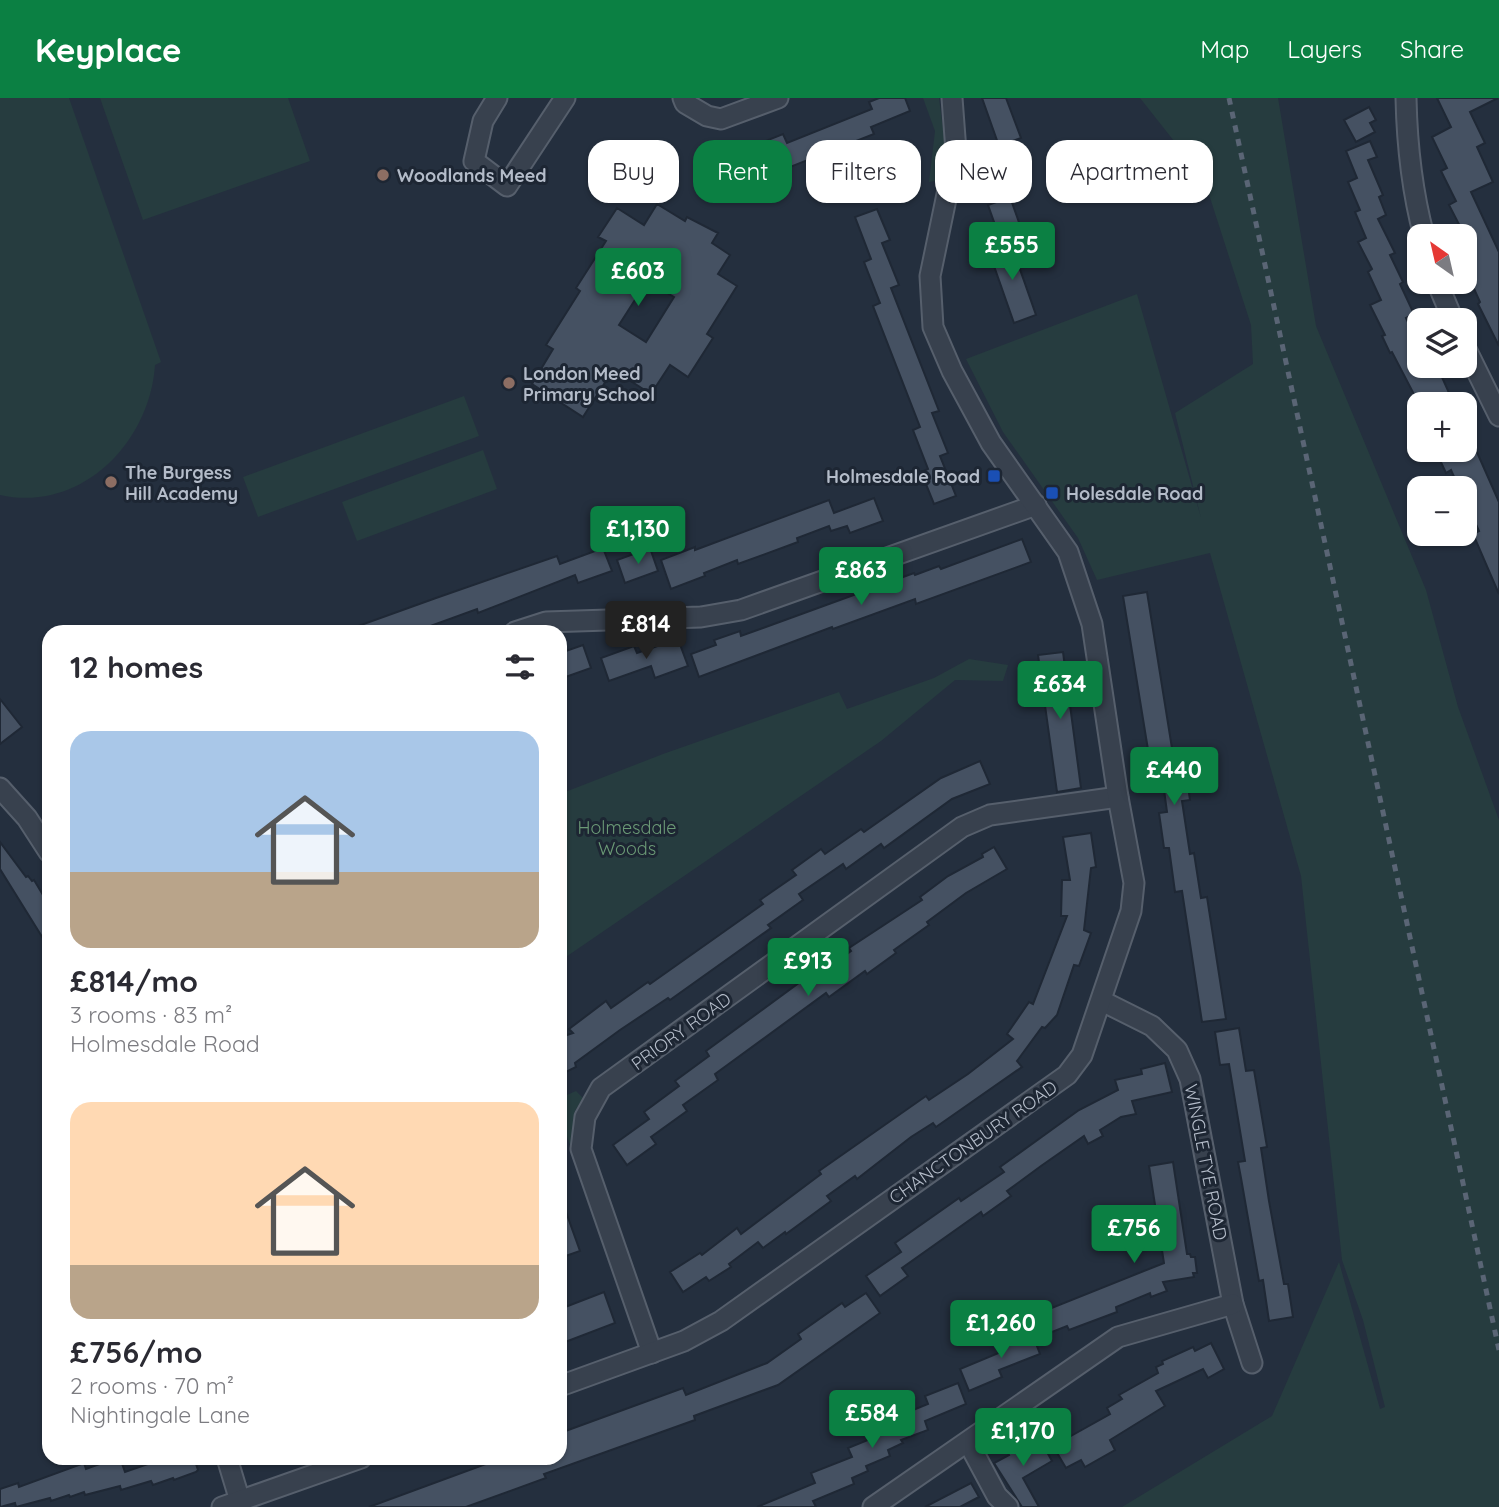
<!DOCTYPE html>
<html lang="en">
<head>
<meta charset="utf-8">
<style>
  body { margin:0; font-family:Quicksand,sans-serif; background:#f7f7f7; color:#2b2b33; height:100vh; display:flex; flex-direction:column; font-size:26px; white-space:nowrap }
  * { box-sizing:border-box; margin:0 }
  p { font-size:23px; color:#7c7c81 }
  .icon { flex:none; width:38px; height:38px; fill:none; stroke:currentColor; stroke-width:2; stroke-linecap:round; stroke-linejoin:round }
  .map { position:relative; flex:1; overflow:hidden }
  .side { position:absolute; left:42px; top:527px; width:525px; height:840px; display:flex; flex-direction:column; background:#fff; border-radius:21px; box-shadow:0 2px 5px #0004 }
  .side>* { flex:none }
  .top-card { position:absolute; left:588px; top:42px; width:665px; height:63px; display:flex; gap:14px }
  .needle { width:46px; rotate:326deg }
  .tools { position:absolute; left:1407px; top:126px; display:grid; gap:14px }
  .tools a { display:grid; place-items:center; width:70px; height:70px; border-radius:14px; background:#fff; box-shadow:0 2px 5px #0004; font-size:35px }
  .price { position:absolute; translate:-50% -60px; padding:0 16px; border-radius:7px; background:#0b8043; color:#fff; font-size:23px; line-height:46px; filter:drop-shadow(0 2px 4px #0008) }
  .price::after { content:''; position:absolute; left:50%; top:42px; width:21px; height:16px; margin-left:-10px; background:inherit; clip-path:polygon(0 0,100% 0,50% 100%) }
  .price.current { background:#222; color:#fff }
  ul { padding:0; list-style:none }
  li { display:grid; align-content:center; gap:14px; height:371px; padding:0 28px }
  li span { display:grid; place-items:center; height:217px; border-radius:21px; color:#555 }
  li>.icon { margin-inline-start:auto }
  span .icon { width:126px; height:126px; fill:#fffc; stroke-width:1 }
  li b { font-size:30px }
  h2 { display:flex; justify-content:space-between; align-items:center; height:84px; padding:0 28px; font-size:30px }
  .pill { padding:0 24px; border-radius:21px; background:#fff; box-shadow:0 2px 5px #0004; font-size:24px; line-height:63px }
  .pill.current { background:#0b8043; color:#fff }
  header { display:flex; align-items:center; gap:42px; box-sizing:border-box; height:98px; padding:0 35px; background:#0b8043; color:#fff }
  header strong { font-size:33px }
  nav { display:flex; gap:38px; margin-inline-start:auto; font-size:24px }
  .map>svg:first-child { display:block }
</style>
</head>
<body>
<header>
<strong>Keyplace</strong>
<nav><a>Map</a><a>Layers</a><a>Share</a></nav>
</header>
<div class="map">
<svg width="1499" height="1409" viewBox="0 0 1499 1409">
  <rect width="100%" height="100%" fill="#242f3e"/>
  <g fill="#263c3f">
    <path d="M0 0H69L161 264 155 267C150 344 82 415 0 397Z"/>
    <path d="M100 0H288L310 63 143 122Z"/>
    <path d="M923 0H939L945 47 935 83 929 84 935 33Z"/>
    <path d="M1140 0H1278L1316 228 1426 492 1458 609 1499 722V1409H1122L1272 1318 1339 1164 1380 1311 1385 1309 1363 1222 1342 1162 1301 778 1210 455 1097 482 1078 440 1003 334 966 261 1137 196 1201 420 1175 315 1253 266 1251 227 1204 81Z"/>
    <path d="M464 298 479 338 258 419 243 379Z"/>
    <path d="M483 352 497 391 357 443 342 404Z"/>
    <path d="M969 561 1008 567 1003 583 955 582 881 643 560 863V696L663 656 839 594 847 611 934 580Z"/>
    <path d="M576 993 583 1000 575 1013 572 1053 560 1018V1000Z"/>
  </g>
  <g fill="#455162" stroke="#1f2835" stroke-width="2" fill-rule="evenodd">
    <path d="M879 0H905L910 13 871 29 874 36 757 82 746 51 783 36 787 45 872 11 869 4Z"/>
    <path d="M982 0H1006L1021 40 999 48Z"/>
    <path d="M1437 0H1498L1470 14 1485 45 1477 49 1493 84 1471 94 1499 154V248L1478 206 1480 204 1466 173 1471 171 1465 159V138L1449 107 1456 103 1441 73 1447 70 1432 39 1451 29Z"/>
    <path d="M1369 9 1376 22 1370 25 1375 34 1356 44 1344 22Z"/>
    <path d="M1370 43 1377 59 1368 62 1383 97 1379 99 1386 117 1378 121 1395 155 1390 157 1403 184 1400 186 1414 216 1406 220 1419 249V268H1437L1454 306H1419L1392 254 1390 255 1382 238 1385 237 1370 207 1381 202 1368 174 1372 171 1358 144 1366 140 1355 114 1360 112 1348 84 1357 80 1346 53Z"/>
    <path d="M1008 52 1019 84 997 92 986 60Z"/>
    <path d="M1010 99 1021 130 999 138 988 107Z"/>
    <path d="M657 106 685 123 687 119 718 135 712 145 730 157 718 176 737 188 707 236 713 240 688 279 670 267 651 296 613 272 583 319 532 286 553 251 546 247 580 193 576 190 606 143 598 139 617 110 644 127ZM647 183 674 199 646 244 619 227Z"/>
    <path d="M877 111 890 142 882 145 899 187 891 190 939 313 932 315 948 355 940 358 956 398 934 406 921 374 928 371 913 332 920 329 873 208 880 205 864 164 871 161 855 119Z"/>
    <path d="M1010 143 1036 217 1014 225 988 151Z"/>
    <path d="M1441 352H1476L1499 404V496L1473 436 1479 433 1465 402V390H1459L1451 372 1446 375 1439 360 1444 358Z"/>
    <path d="M874 400 883 423 850 435 847 428 831 433 829 428 797 440 798 444 738 466 737 462 704 475 705 478 671 491 661 462 695 449V452L829 402 834 415Z"/>
    <path d="M1022 441 1031 464 916 506 915 501 833 531 832 529 699 579 691 556 716 547 714 542 740 533 741 538 914 475 915 477 939 468 941 471Z"/>
    <path d="M603 450 612 473 578 485 575 477 478 515 477 511 414 534H348L347 532 436 500 557 458 560 466Z"/>
    <path d="M650 450 658 473 625 485 617 462Z"/>
    <path d="M1147 494 1175 669 1185 667 1190 702 1182 703 1190 756 1194 755 1201 800 1207 799 1226 921 1202 924 1182 793 1175 794 1169 750H1164L1159 715 1167 714 1160 662 1150 664 1123 498Z"/>
    <path d="M678 541 688 568 655 580 651 568 609 583 601 560 634 548 637 555Z"/>
    <path d="M583 547 591 570 560 581V555Z"/>
    <path d="M1063 554 1081 690 1057 694 1038 557Z"/>
    <path d="M0 601 22 629 0 646Z"/>
    <path d="M980 663 990 686 952 701 884 750 881 746 846 771 843 766 799 796 803 802 768 827 771 830 670 902 668 900 620 932 575 965 576 969 560 977V930L564 938 573 935 569 931 606 903 611 910 648 884 650 886 763 806 760 802 796 777 792 772 821 751 825 756 861 731 864 734 941 680Z"/>
    <path d="M1091 735 1096 769 1091 770 1084 832 1091 835 1079 868 1074 867 1057 917 1045 930 1042 929 1017 963 1022 969 936 1029 933 1025 911 1039 857 1081 855 1078 827 1098 831 1103 786 1136 785 1134 763 1150 758 1144 729 1166 731 1169 709 1183 706 1179 683 1194 670 1174 700 1155 702 1157 737 1130 741 1136 821 1076 819 1073 926 998 929 1002 968 976 1013 941 1007 936 1029 904 1033 906 1067 818H1061L1062 782H1070L1063 739Z"/>
    <path d="M0 744 26 779 28 778 32 783 34 782 49 807V850L0 771Z"/>
    <path d="M994 749 1007 771 966 795 927 824 929 827 894 852 896 855 867 876 865 873 829 899 826 895 715 976 718 982 683 1007 687 1013 651 1039 656 1046 627 1067 613 1047 649 1021 644 1014 679 988 675 983 709 958 706 953 807 879 810 883 851 853 849 850 922 802 920 799 948 778 983 759 982 756Z"/>
    <path d="M1239 930 1246 973 1254 972 1267 1049 1261 1050 1269 1103 1284 1186H1288L1293 1219 1269 1223 1263 1182 1259 1183 1241 1080 1238 1064 1245 1063 1229 966 1220 967 1215 934Z"/>
    <path d="M1165 965 1172 994 1132 1003 1136 1016 1121 1019 1100 1032 1103 1038 1088 1046 1084 1038 1041 1068 1007 1093 1011 1098 983 1118 981 1114 902 1170 908 1178 880 1198 866 1178 901 1154 895 1145 959 1100 961 1103 1004 1074 1000 1069 1079 1012 1118 992 1115 982 1142 976 1141 971Z"/>
    <path d="M1173 1064 1187 1156H1190L1191 1159H1195L1197 1175H1193L1194 1179 1163 1184 1167 1193 1151 1199 1150 1195 1116 1209 1117 1214 1069 1232 1067 1228 1042 1238 1034 1217 1164 1165 1149 1068Z"/>
    <path d="M560 1103H562L580 1153 560 1160Z"/>
    <path d="M604 1194 615 1225 560 1246V1211Z"/>
    <path d="M866 1195 880 1215 778 1287 694 1318 695 1322 544 1376 546 1380 466 1409H369L502 1360H560V1335L683 1290 686 1297 767 1265 801 1241 798 1236 842 1205 845 1209Z"/>
    <path d="M1030 1230 1040 1256 999 1272 1002 1279 969 1293 960 1271 1001 1254 997 1244Z"/>
    <path d="M1211 1245 1224 1271 1208 1280 1203 1271 1156 1293 1165 1308 1110 1342 1115 1352 1085 1369 1081 1362 1066 1370 1053 1348 1110 1316 1107 1310 1122 1301 1119 1297 1158 1275 1156 1269 1163 1266 1162 1263 1193 1249 1195 1253Z"/>
    <path d="M958 1285 966 1306 925 1323 928 1332 901 1342 903 1345 888 1352 890 1358 866 1368 868 1373 852 1380 854 1386 813 1403 816 1409H757L815 1385 811 1375 852 1359 848 1350 890 1333 886 1323 928 1306 925 1298Z"/>
    <path d="M1037 1336 1052 1363 1023 1380 1039 1409H1022L994 1365 1009 1357 1007 1353Z"/>
    <path d="M116 1360H120L125 1374 165 1360H194L198 1372 196 1374 174 1382 173 1380 153 1387 151 1383 121 1392 120 1388 85 1397 84 1394 70 1399 69 1397 51 1403 50 1400 16 1409 15 1405 0 1409V1391L18 1385 19 1389 84 1365 86 1371Z"/>
    <path d="M971 1385 979 1399 960 1409H925Z"/>
  </g>
  <g fill="none" stroke-linecap="round" stroke-linejoin="round">
    <g stroke="#565f6c" stroke-width="23">
      <g id="minor">
        <path d="M497 0 483 23 474 63 507 88 565 0"/>
        <path d="M683 0 685 5 707 18 721 21 778 0"/>
        <path d="M1406 0C1407 47 1412 93 1424 138"/>
        <path d="M1437 184 1453 222"/>
        <path d="M1465 249 1499 318"/>
        <path d="M515 534 546 524 701 519 741 512 1036 407"/>
        <path d="M0 690 27 720 49 754"/>
        <path d="M1102 903 1152 928 1177 952 1190 981 1233 1206 1252 1265"/>
        <path d="M652 1255 581 1051 585 1019 601 990 962 729 990 717 1118 699"/>
        <path d="M560 1288 684 1243 721 1223 1067 977 1082 957 1131 813 1134 785 1118 699 1092 526 1068 454 991 345 952 273 933 229 930 178 956 53 952 0"/>
        <path d="M968 1344 997 1398 1008 1409"/>
        <path d="M227 1360 240 1403"/>
        <path d="M222 1409 361 1360"/>
        <path d="M873 1409 1118 1239 1233 1206"/>
      </g>
    </g>
    <use href="#minor" stroke="#38414e" stroke-width="19"/>
    <path stroke="#5a6575" stroke-width="5" stroke-dasharray="7 7" stroke-linecap="butt" d="M1229 0 1499 1252"/>
  </g>
  <g fill="#8d6e63" stroke="#1d2633" stroke-width="2.5">
    <circle cx="383" cy="77" r="7"/>
    <circle cx="509" cy="285" r="7"/>
    <circle cx="111" cy="384" r="7"/>
  </g>
  <g fill="#1a4fb4" stroke="#1d2633" stroke-width="2.5">
    <rect x="987" y="371" width="14" height="14" rx="3.5"/>
    <rect x="1045" y="388" width="14" height="14" rx="3.5"/>
  </g>
  <g text-anchor="middle" dominant-baseline="central" stroke-width="6" stroke-linejoin="round" paint-order="stroke">
    <g font-size="18" font-weight="bold" fill="#b4bcc9" stroke="#1d2633" text-anchor="start">
      <text x="397" y="77">Woodlands Meed</text>
      <text x="523" y="275">London Meed<tspan x="523" dy="21">Primary School</tspan></text>
      <text x="125" y="374">The Burgess<tspan x="125" dy="21">Hill Academy</tspan></text>
      <text x="980" y="378" text-anchor="end">Holmesdale Road</text>
      <text x="1066" y="395">Holesdale Road</text>
    </g>
    <g font-size="18" fill="#6b9a76" stroke="#1d2633">
      <text x="627" y="729">Holmesdale<tspan x="627" dy="21">Woods</tspan></text>
    </g>
    <g font-size="18" fill="#b4bcc9" stroke="#1d2633">
      <text transform="translate(681 933) rotate(-36)">PRIORY ROAD</text>
      <text transform="translate(973 1044) rotate(-35)">CHANCTONBURY ROAD</text>
      <text transform="translate(1206 1064) rotate(79)">WINGLE TYE ROAD</text>
    </g>
  </g>
</svg>
<div class="tools">
<a><svg class="needle" viewBox="-14 -14 28 28"><path d="M0-13l5 13h-10z" fill="#e53935"/><path d="M0 13l5-13h-10z" fill="#7c7c81"/></svg></a>
<a><svg class="icon" aria-label="layers" viewBox="0 0 24 24"><path d="M12 4l9 5-9 5-9-5zM3 14l9 5 9-5"/></svg></a>
<a>+</a>
<a>−</a>
</div>
<b class="price" style="left:1012px;top:184px">£555</b>
<b class="price" style="left:638px;top:210px">£603</b>
<b class="price" style="left:638px;top:468px">£1,130</b>
<b class="price" style="left:861px;top:509px">£863</b>
<b class="price current" style="left:646px;top:563px">£814</b>
<b class="price" style="left:1060px;top:623px">£634</b>
<b class="price" style="left:1174px;top:709px">£440</b>
<b class="price" style="left:808px;top:900px">£913</b>
<b class="price" style="left:1134px;top:1167px">£756</b>
<b class="price" style="left:1001px;top:1262px">£1,260</b>
<b class="price" style="left:872px;top:1352px">£584</b>
<b class="price" style="left:1023px;top:1370px">£1,170</b>
<div class="top-card">
<a class="pill">Buy</a>
<a class="pill current">Rent</a>
<a class="pill">Filters</a>
<a class="pill">New</a>
<a class="pill">Apartment</a>
</div>
<section class="side">
<h2>12 homes<svg class="icon" aria-label="filters" viewBox="0 0 24 24"><path d="M4 7h16M4 17h16"/><circle cx="9" cy="7" r="2"/><circle cx="15" cy="17" r="2"/></svg></h2>
<ul>
<li><span style="background:linear-gradient(#a9c7e8 65%,#b9a48a 0)"><svg class="icon" aria-label="home" viewBox="0 0 24 24"><path d="M3 11l9-7 9 7M6 9v11h12V9"/></svg></span><div><b>£814/mo</b><p>3 rooms · 83 m²</p><p>Holmesdale Road</p></div></li>
<li><span style="background:linear-gradient(#ffd9b3 75%,#b9a48a 0)"><svg class="icon" aria-label="home" viewBox="0 0 24 24"><path d="M3 11l9-7 9 7M6 9v11h12V9"/></svg></span><div><b>£756/mo</b><p>2 rooms · 70 m²</p><p>Nightingale Lane</p></div></li>
</ul>
</section>
</div>
</body>
</html>
